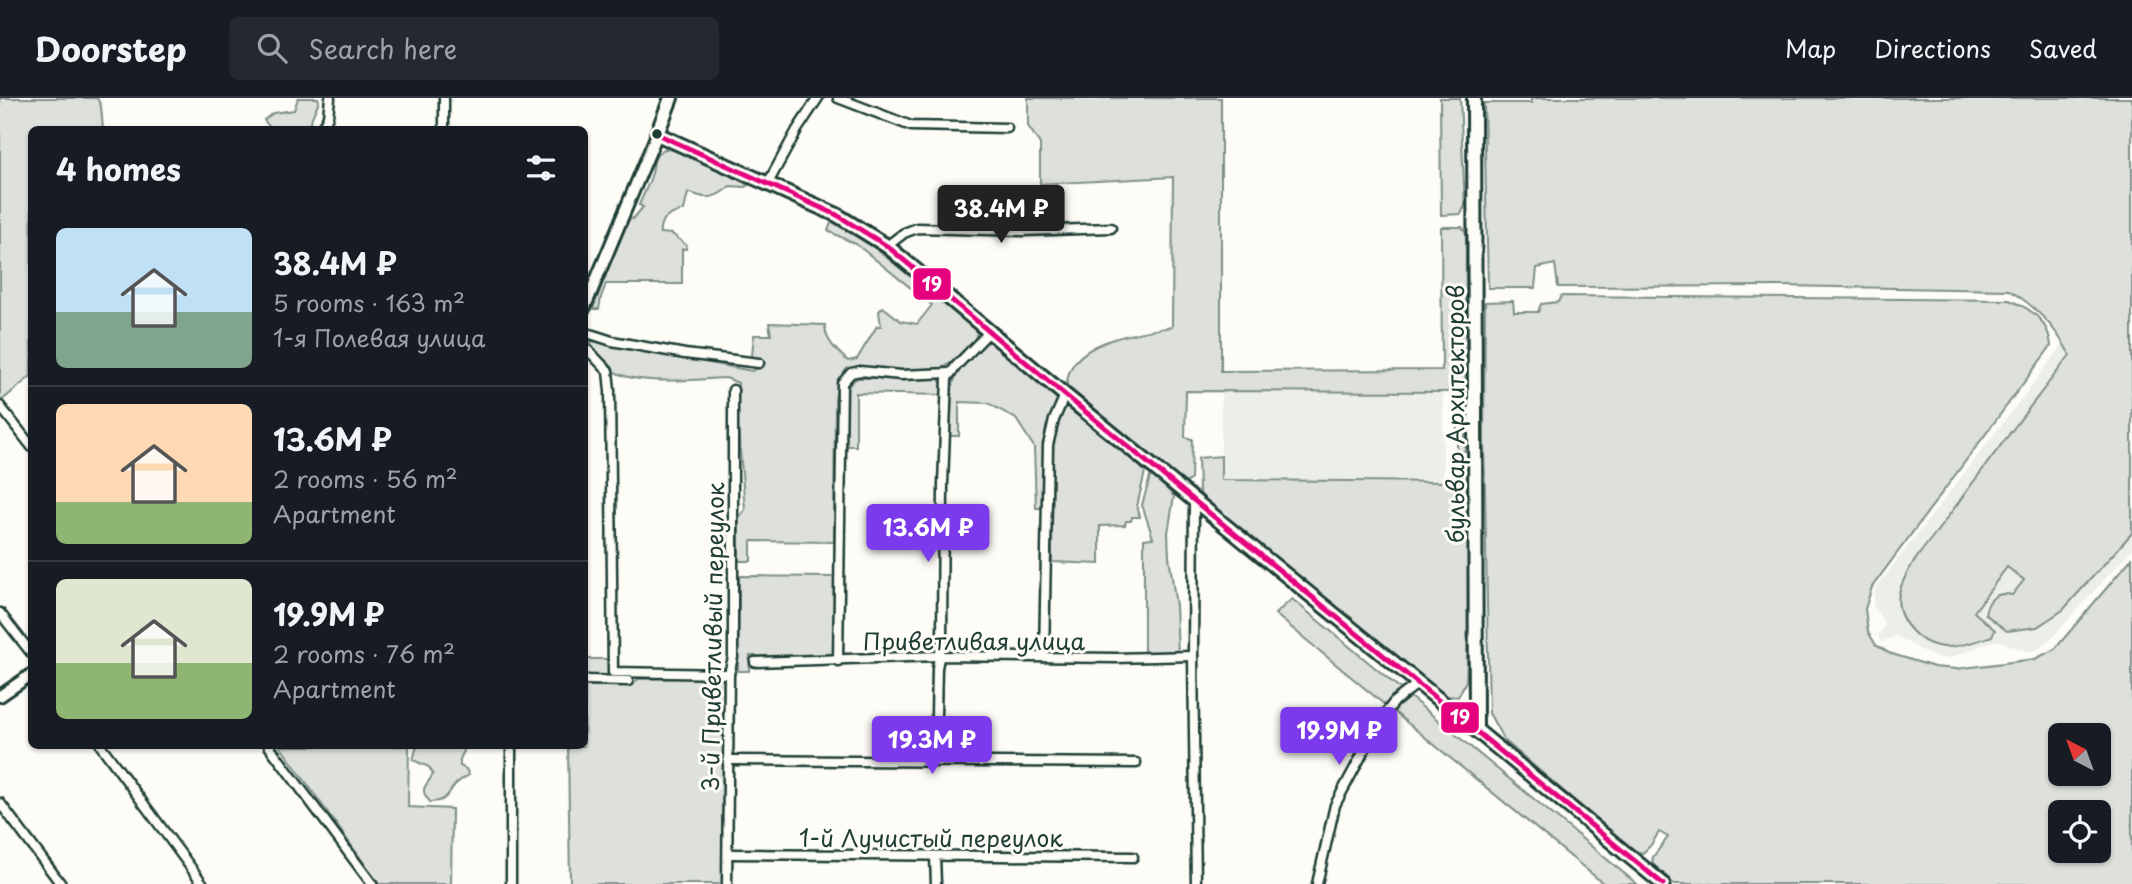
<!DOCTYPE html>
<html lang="en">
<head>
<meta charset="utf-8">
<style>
  body { margin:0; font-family:"Playpen Sans",sans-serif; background:#242831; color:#f1f3f6; height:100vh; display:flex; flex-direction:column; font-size:26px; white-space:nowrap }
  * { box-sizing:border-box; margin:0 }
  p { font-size:23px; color:#9ea1a6 }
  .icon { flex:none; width:38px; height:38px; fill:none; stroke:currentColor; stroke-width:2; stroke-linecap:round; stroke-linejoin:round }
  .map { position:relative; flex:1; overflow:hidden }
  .panel { position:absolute; left:28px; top:28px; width:560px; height:623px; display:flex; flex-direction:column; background:#171b24; border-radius:10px; box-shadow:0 2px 5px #0004 }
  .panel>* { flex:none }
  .needle { width:46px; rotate:319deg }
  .tools { position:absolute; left:2048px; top:625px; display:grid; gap:14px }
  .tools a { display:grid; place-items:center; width:63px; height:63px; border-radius:10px; background:#171b24; box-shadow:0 2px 5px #0004; font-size:35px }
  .price { position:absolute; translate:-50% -60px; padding:0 16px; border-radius:7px; background:#7c3aed; color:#fff; font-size:23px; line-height:46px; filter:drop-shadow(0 2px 4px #0008) }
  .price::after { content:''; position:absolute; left:50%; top:42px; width:21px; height:16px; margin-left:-10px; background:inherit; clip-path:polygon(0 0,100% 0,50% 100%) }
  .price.active { background:#222; color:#fff }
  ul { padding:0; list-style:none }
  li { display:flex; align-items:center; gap:21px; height:175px; padding:0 28px }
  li+li { border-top:2px solid #363941 }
  li span { display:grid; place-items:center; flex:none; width:196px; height:140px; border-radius:10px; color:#555 }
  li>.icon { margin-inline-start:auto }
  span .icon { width:84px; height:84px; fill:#fffc; stroke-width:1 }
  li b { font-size:30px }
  h2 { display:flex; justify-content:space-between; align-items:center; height:84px; padding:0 28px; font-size:30px }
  header { display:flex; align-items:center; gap:42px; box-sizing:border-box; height:98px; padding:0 35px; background:#171b24; border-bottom:2px solid #363941 }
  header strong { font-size:33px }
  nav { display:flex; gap:38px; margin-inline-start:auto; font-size:24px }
  .search { width:490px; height:63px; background:#242831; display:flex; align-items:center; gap:18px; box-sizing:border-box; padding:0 24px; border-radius:10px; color:#9ea1a6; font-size:26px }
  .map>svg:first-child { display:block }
</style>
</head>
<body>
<header>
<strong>Doorstep</strong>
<div class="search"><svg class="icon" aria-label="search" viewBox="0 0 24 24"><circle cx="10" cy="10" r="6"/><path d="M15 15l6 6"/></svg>Search here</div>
<nav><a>Map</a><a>Directions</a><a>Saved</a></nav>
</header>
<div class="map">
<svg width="2132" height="786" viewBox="0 0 2132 786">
  <rect width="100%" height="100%" fill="#fdfcf7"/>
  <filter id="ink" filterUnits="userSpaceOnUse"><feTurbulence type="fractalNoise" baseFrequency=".0143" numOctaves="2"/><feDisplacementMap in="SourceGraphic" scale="14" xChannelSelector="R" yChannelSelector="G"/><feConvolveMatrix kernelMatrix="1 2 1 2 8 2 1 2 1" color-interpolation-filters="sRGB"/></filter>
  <g filter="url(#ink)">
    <g fill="#eceee9">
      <path d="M2132 157V451L2050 542 2037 552 2026 553 1996 542 1947 561 1932 558 1896 538 1881 544 1878 538 1885 526 1873 508 1875 491Z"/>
      <path d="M1221 293 1443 294V383L1221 382Z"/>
    </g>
    <g fill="#dde0db" stroke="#7e8e88" stroke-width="2" fill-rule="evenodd">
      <path d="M0 0H97L101 8 103 31 32 32 31 278 0 304Z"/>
      <path d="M298 0H318L319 3 307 31H271L264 22 273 15 294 12Z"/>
      <path d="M1028 0H1221V273L1442 272 1441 129H1462L1466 135 1465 353 1457 354V294L1186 293 1185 339 1192 341 1191 381 1186 385 1181 383 1067 288C1066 243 1139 234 1172 229L1173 79 1040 86V46L1028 28Z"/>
      <path d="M1440 0H1460L1465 108 1461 116 1441 117Z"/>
      <path d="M1531 0H2132V435L2063 512 2037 529 2007 533 1985 516C1988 500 1997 493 2012 497L2024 482 2007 469 1974 514 1995 532 1992 538C1964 547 1937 559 1913 534 1900 521 1894 505 1902 486 1911 463 1932 441 1947 420 1987 365 2028 311 2070 257 2055 229 2037 209 2009 192L1781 188 1558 189 1555 166 1537 170 1535 190H1488L1484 5H1531Z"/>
      <path d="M664 51C693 52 723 74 748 87L745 89 730 88C722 95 712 102 700 98 696 97 692 95 688 95L684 112C673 115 658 120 660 135L672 136 686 147V151H682V186H606L601 199 599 211H593L621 136 630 120 633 121 643 109 639 107C643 97 649 86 652 75 654 64 653 58 664 51Z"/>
      <path d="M832 122 860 138 973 229 977 235C973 251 953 266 938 271L848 273C837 281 837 290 835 302L834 444 751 443V463H739V421L745 411 737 317 738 285 726 280C697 281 633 289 610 271 601 264 594 254 587 246L593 243 752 273 758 270 752 257 754 237H771L769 225 825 227C825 243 837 253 848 263L857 261 877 228H881L879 213 883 209 901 223 917 226 932 207 856 146 828 133Z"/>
      <path d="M1561 198 2009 202C2031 210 2049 223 2051 248L1872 489 1865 511 1868 534 1876 547 1889 555 1934 569 1956 571 2035 561 2055 551 2132 460V786H1674L1652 765 1653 759 1668 739 1659 734 1651 747 1643 755 1632 752 1504 642 1489 615 1484 338 1485 204 1513 203 1514 214H1538L1541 206 1558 204ZM2060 637H2098V676H2060ZM2060 714H2098V752H2060Z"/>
      <path d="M990 243 1059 301 1046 329 1043 410H1036L1034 349 1016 321 988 305 959 304V338H949C950 301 945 285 972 256 978 250 982 246 990 243Z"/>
      <path d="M937 279 943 287V297L856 295V348H844C844 328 837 289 858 280Z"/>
      <path d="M1065 308H1068L1135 362 1145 374 1137 408 1140 419H1132L1131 423H1126L1125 427 1100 428V466L1052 464V344Z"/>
      <path d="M1221 358V382L1457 384V367H1462L1467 378 1469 520 1466 583 1458 599 1443 598 1434 588 1204 402 1199 393 1198 360Z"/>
      <path d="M1154 378 1174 398 1168 435 1169 458 1176 508 1178 557 1144 556V441L1153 440 1142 407 1150 379Z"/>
      <path d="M739 478 835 479V556L826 560 750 558 749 573H738Z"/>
      <path d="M1292 501 1402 592 1385 607 1275 516Z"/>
      <path d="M584 561H610L609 577 585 578Z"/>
      <path d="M724 579 722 786H570L568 648H584L585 588 632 587 638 581Z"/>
      <path d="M1410 599 1637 786H1604L1393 613Z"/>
      <path d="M280 648H409L408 709 452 711 451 786H379Z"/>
      <path d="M417 648H462L464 653 460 661V668L466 671 469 677C464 680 457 684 454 688 446 699 445 704 430 704 418 689 426 690 433 676L429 669 413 662Z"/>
    </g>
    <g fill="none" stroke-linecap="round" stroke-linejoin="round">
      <g stroke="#1f3d34" stroke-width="13">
        <g id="minor">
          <path d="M444 0V32"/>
          <path d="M838 0 911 28 1007 30"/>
          <path d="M321 32 328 18 330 0"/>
          <path d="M768 85 797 32 818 0"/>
          <path d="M887 148 904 135 917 130 1023 133 1111 130"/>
          <path d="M584 234 612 243 685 256 759 265"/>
          <path d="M584 248 608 273 610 293 613 574 729 576"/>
          <path d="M0 308 32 349"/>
          <path d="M1194 402 1193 558 1196 786"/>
          <path d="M0 515 32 556"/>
          <path d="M1044 559 1048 347 1054 322 1065 297"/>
          <path d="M838 563 842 285 851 275 860 273 901 277 950 275"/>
          <path d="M755 564 939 558 1115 560 1193 558"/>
          <path d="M584 582 628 583"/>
          <path d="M101 648 203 786"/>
          <path d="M269 648 372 786"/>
          <path d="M511 648V786"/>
          <path d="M729 662 1136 665"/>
          <path d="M935 664 937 570 942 545 943 386 947 280 957 267 990 233"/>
          <path d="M0 705 61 786"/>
          <path d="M728 756 1133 759"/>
          <path d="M935 758 936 786"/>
          <path d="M727 786 729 576 733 559V292"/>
          <path d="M1317 786 1335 707 1381 621 1395 603 1417 586"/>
        </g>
      </g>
      <g stroke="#1f3d34" stroke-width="16">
        <g id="tertiary">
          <path d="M584 211 657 36"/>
          <path d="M0 598 32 576"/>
        </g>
      </g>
      <g stroke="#1f3d34" stroke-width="18">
        <path id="secondary" d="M671 0 657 36 837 117 887 148 1065 297 1476 632"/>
      </g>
      <g stroke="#1f3d34" stroke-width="18">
        <path id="primary" d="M1474 0 1476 632 1663 786"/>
      </g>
      <use href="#minor" stroke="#fdfcf7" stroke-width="8"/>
      <use href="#tertiary" stroke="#fdfcf7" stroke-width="10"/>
      <use href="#secondary" stroke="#fdfcf7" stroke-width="12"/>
      <use href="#primary" stroke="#fdfcf7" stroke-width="12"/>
      <g stroke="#fdfcf7" stroke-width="10">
        <path id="bus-1" d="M657 36 837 117 887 148 1065 297 1663 786"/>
      </g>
      <use href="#bus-1" stroke="#e5007d" stroke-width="5"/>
    </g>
  </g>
  <circle fill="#1f3d34" stroke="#fdfcf7" stroke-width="2.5" cx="657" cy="36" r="6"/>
  <g text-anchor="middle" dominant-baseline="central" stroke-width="6" stroke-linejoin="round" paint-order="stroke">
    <g font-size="23" fill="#1f3d34" stroke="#fdfcf7">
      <text transform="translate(1454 316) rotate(-90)">бульвар Архитекторов</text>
      <text transform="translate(712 539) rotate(-89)">3-й Приветливый переулок</text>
      <text x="974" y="542">Приветливая улица</text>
      <text x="931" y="739">1-й Лучистый переулок</text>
    </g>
  </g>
  <g stroke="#fdfcf7" stroke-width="2.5">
    <rect x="912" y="169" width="40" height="34" rx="7" fill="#e5007d"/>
    <rect x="1440" y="603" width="40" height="33" rx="7" fill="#e5007d"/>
  </g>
  <g font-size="19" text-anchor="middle" font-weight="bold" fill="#fff">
    <text x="932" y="193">19</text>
    <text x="1460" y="626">19</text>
  </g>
</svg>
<div class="tools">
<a><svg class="needle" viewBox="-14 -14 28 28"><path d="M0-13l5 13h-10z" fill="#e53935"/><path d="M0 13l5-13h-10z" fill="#9ea1a6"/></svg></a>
<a><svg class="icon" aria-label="locate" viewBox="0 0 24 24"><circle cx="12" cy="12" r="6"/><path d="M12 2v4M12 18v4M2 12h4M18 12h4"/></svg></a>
</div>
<b class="price active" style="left:1001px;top:147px">38.4M ₽</b>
<b class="price" style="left:928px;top:466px">13.6M ₽</b>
<b class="price" style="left:1339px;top:669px">19.9M ₽</b>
<b class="price" style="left:932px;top:678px">19.3M ₽</b>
<section class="panel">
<h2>4 homes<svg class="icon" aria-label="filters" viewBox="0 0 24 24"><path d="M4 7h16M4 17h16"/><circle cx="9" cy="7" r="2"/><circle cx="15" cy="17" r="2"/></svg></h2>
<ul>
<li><span style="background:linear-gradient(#bfe0f5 60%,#7fa58c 0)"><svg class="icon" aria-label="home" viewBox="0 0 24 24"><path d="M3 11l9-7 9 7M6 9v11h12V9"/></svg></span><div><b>38.4M ₽</b><p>5 rooms · 163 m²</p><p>1-я Полевая улица</p></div></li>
<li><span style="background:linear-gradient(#ffd9b3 70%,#8fb573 0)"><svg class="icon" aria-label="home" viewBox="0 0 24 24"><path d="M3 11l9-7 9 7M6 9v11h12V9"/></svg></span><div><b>13.6M ₽</b><p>2 rooms · 56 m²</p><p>Apartment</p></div></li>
<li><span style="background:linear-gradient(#dfe7d0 60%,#8fb573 0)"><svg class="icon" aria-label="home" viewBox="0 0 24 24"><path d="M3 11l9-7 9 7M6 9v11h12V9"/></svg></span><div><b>19.9M ₽</b><p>2 rooms · 76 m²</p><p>Apartment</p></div></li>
</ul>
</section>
</div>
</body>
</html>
